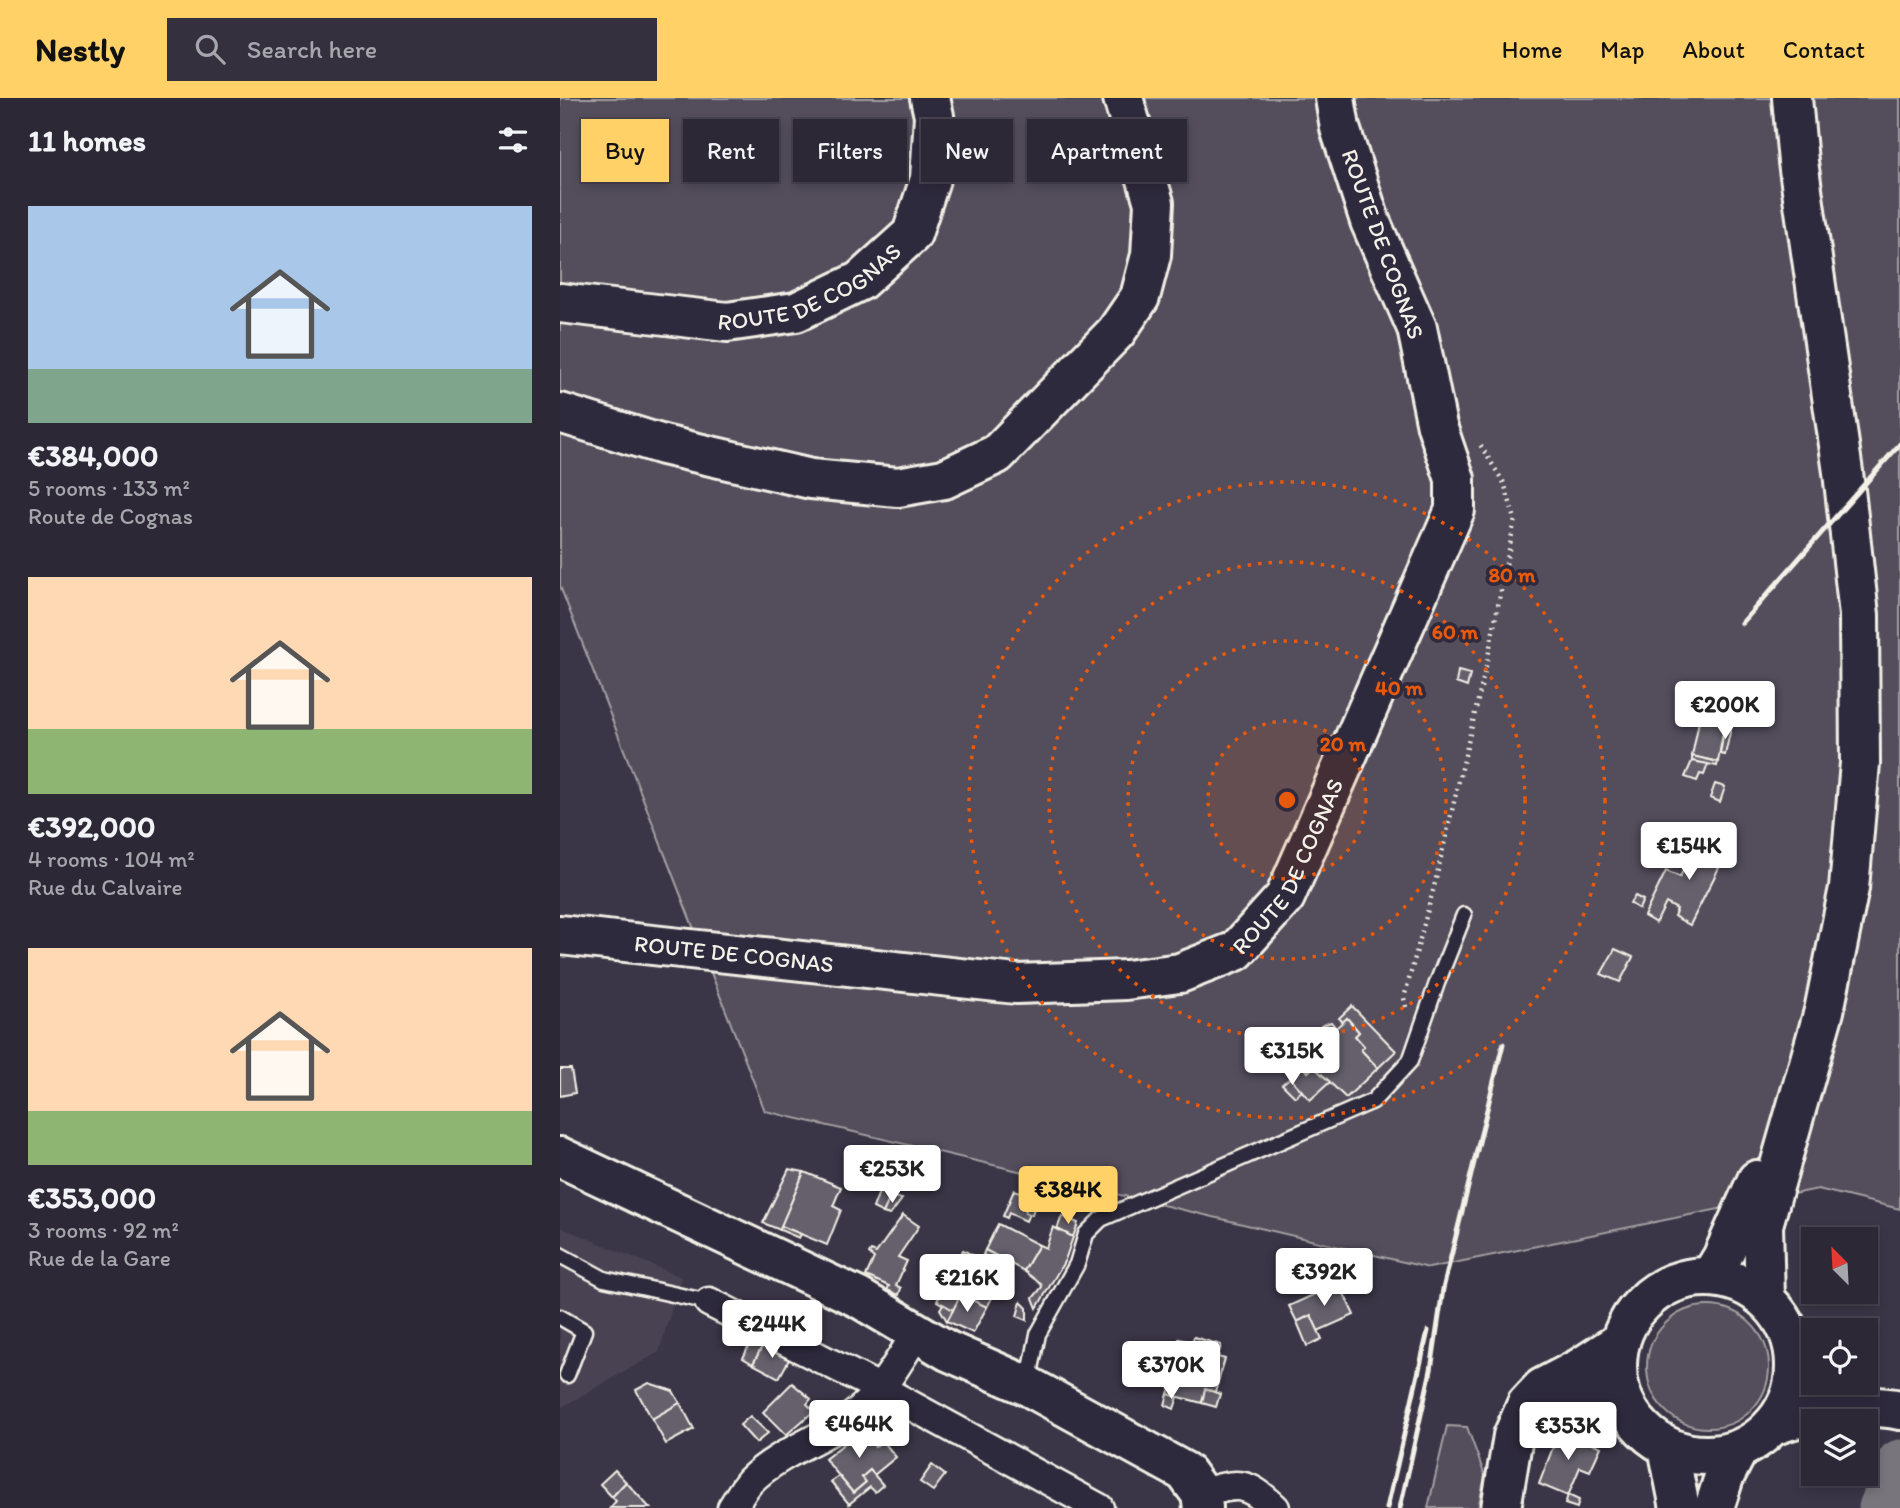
<!DOCTYPE html>
<html lang="en">
<head>
<meta charset="utf-8">
<style>
  body { margin:0; font-family:Itim,sans-serif; background:#34303d; color:#f1f3f6; height:100vh; display:flex; flex-direction:column; font-size:26px; white-space:nowrap }
  * { box-sizing:border-box; margin:0 }
  p { font-size:23px; color:#a6a6ad }
  .icon { flex:none; width:38px; height:38px; fill:none; stroke:currentColor; stroke-width:2; stroke-linecap:round; stroke-linejoin:round }
  .map { position:relative; flex:1; overflow:hidden }
  .sheet { display:flex; flex-direction:column; background:#2c2835; width:560px }
  .sheet>* { flex:none }
  .hud { position:absolute; left:21px; top:21px; width:665px; height:63px; display:flex; gap:14px }
  .needle { width:46px; rotate:336deg }
  .controls { position:absolute; left:1241px; top:1129px; display:grid; gap:14px }
  .controls a { display:grid; place-items:center; width:77px; height:77px; border-radius:0px; background:#2c2835; box-shadow:0 4px 10px #0003,0 0 0 2px #484450; font-size:35px }
  .price { position:absolute; translate:-50% -60px; padding:0 16px; border-radius:7px; background:#fff; color:#222; font-size:23px; line-height:46px; filter:drop-shadow(0 2px 4px #0008) }
  .price::after { content:''; position:absolute; left:50%; top:42px; width:21px; height:16px; margin-left:-10px; background:inherit; clip-path:polygon(0 0,100% 0,50% 100%) }
  .price.selected { background:#ffd166; color:#111 }
  ul { padding:0; list-style:none }
  li { display:grid; align-content:center; gap:14px; height:371px; padding:0 28px }
  li span { display:grid; place-items:center; height:217px; border-radius:0px; color:#555 }
  li>.icon { margin-inline-start:auto }
  span .icon { width:126px; height:126px; fill:#fffc; stroke-width:1 }
  li b { font-size:30px }
  h2 { display:flex; justify-content:space-between; align-items:center; height:84px; padding:0 28px; font-size:30px }
  .pill { padding:0 24px; border-radius:0px; background:#2c2835; box-shadow:0 4px 10px #0003,0 0 0 2px #484450; font-size:24px; line-height:63px }
  .pill.selected { background:#ffd166; color:#111 }
  header { display:flex; align-items:center; gap:42px; box-sizing:border-box; height:98px; padding:0 35px; background:#ffd166; color:#111 }
  header strong { font-size:33px }
  nav { display:flex; gap:38px; margin-inline-start:auto; font-size:24px }
  .search { width:490px; height:63px; background:#34303d; display:flex; align-items:center; gap:18px; box-sizing:border-box; padding:0 24px; border-radius:0px; color:#a6a6ad; font-size:26px }
  main { display:flex; flex:1; min-height:0 }
  .map>svg:first-child { display:block }
</style>
</head>
<body>
<header>
<strong>Nestly</strong>
<div class="search"><svg class="icon" aria-label="search" viewBox="0 0 24 24"><circle cx="10" cy="10" r="6"/><path d="M15 15l6 6"/></svg>Search here</div>
<nav><a>Home</a><a>Map</a><a>About</a><a>Contact</a></nav>
</header>
<main>
<section class="sheet">
<h2>11 homes<svg class="icon" aria-label="filters" viewBox="0 0 24 24"><path d="M4 7h16M4 17h16"/><circle cx="9" cy="7" r="2"/><circle cx="15" cy="17" r="2"/></svg></h2>
<ul>
<li><span style="background:linear-gradient(#a9c7e8 75%,#7fa58c 0)"><svg class="icon" aria-label="home" viewBox="0 0 24 24"><path d="M3 11l9-7 9 7M6 9v11h12V9"/></svg></span><div><b>€384,000</b><p>5 rooms · 133 m²</p><p>Route de Cognas</p></div></li>
<li><span style="background:linear-gradient(#ffd9b3 70%,#8fb573 0)"><svg class="icon" aria-label="home" viewBox="0 0 24 24"><path d="M3 11l9-7 9 7M6 9v11h12V9"/></svg></span><div><b>€392,000</b><p>4 rooms · 104 m²</p><p>Rue du Calvaire</p></div></li>
<li><span style="background:linear-gradient(#ffd9b3 75%,#8fb573 0)"><svg class="icon" aria-label="home" viewBox="0 0 24 24"><path d="M3 11l9-7 9 7M6 9v11h12V9"/></svg></span><div><b>€353,000</b><p>3 rooms · 92 m²</p><p>Rue de la Gare</p></div></li>
</ul>
</section>
<div class="map">
<svg width="1340" height="1410" viewBox="0 0 1340 1410">
  <rect width="100%" height="100%" fill="#3b3647"/>
  <filter id="ink" filterUnits="userSpaceOnUse"><feTurbulence type="fractalNoise" baseFrequency=".0143" numOctaves="2"/><feDisplacementMap in="SourceGraphic" scale="14" xChannelSelector="R" yChannelSelector="G"/><feConvolveMatrix kernelMatrix="1 2 1 2 8 2 1 2 1" color-interpolation-filters="sRGB"/></filter>
  <g filter="url(#ink)">
    <path fill="#484352" d="M0 1129 121 1179 99 1254 0 1310Z"/>
    <g fill="#534e5c" stroke="#a4a0a2" stroke-width="2">
      <path d="M0 0H1340V1111L1258 1091 869 1170 205 1013 0 488Z"/>
      <circle cx="1148" cy="1269" r="61"/>
      <path d="M887 1328 907 1329 925 1378 918 1410H868Z"/>
    </g>
    <g fill="none" stroke-linecap="round" stroke-linejoin="round">
      <path stroke="#78747b" stroke-width="47" d="M1322 1410 1340 1365"/>
    </g>
    <g fill="#65616c" stroke="#f4f1e8" stroke-width="2">
      <path d="M898 573 910 576 907 589 896 585Z"/>
      <path d="M1140 618 1165 623 1158 664 1132 658Z"/>
      <path d="M1165 629 1171 630 1165 657 1160 656Z"/>
      <path d="M1132 658 1158 664 1157 668 1132 663Z"/>
      <path d="M1132 663 1148 666 1144 677 1140 676 1137 683 1125 679Z"/>
      <path d="M1155 686 1165 689 1160 704 1150 700Z"/>
      <path d="M1140 737 1170 748 1130 827 1114 818 1117 811 1106 805 1096 825 1084 818 1106 773 1120 779Z"/>
      <path d="M1075 798 1083 802 1079 811 1070 805Z"/>
      <path d="M1055 851 1073 859 1060 884 1041 876Z"/>
      <path d="M792 908 836 953 818 970 801 952 804 948 795 938 799 934 787 920 783 924 779 920Z"/>
      <path d="M787 920 799 934 795 938 804 948 801 952 818 970 786 1000 754 969 748 974 739 963 750 954 752 957 762 947 758 938 761 928 771 924 776 930Z"/>
      <path d="M739 963 748 974 754 969 770 984 750 1002 730 980 735 975 732 970Z"/>
      <path d="M0 971H11L15 995 0 998Z"/>
      <path d="M730 980 742 993 735 999 722 986Z"/>
      <path d="M229 1071 244 1074 220 1132 203 1125Z"/>
      <path d="M244 1074 281 1089 273 1108 281 1112 267 1147 221 1128Z"/>
      <path d="M454 1092 470 1097 465 1115 469 1116 466 1123 449 1115 447 1120 443 1118Z"/>
      <path d="M319 1094 331 1098 323 1115 313 1110Z"/>
      <path d="M331 1098 342 1101 330 1117 323 1115Z"/>
      <path d="M468 1104 475 1106 472 1117 465 1115Z"/>
      <path d="M343 1117 359 1128 338 1159 347 1163 336 1187 341 1190 339 1197 327 1192 329 1188 306 1178 314 1160 309 1156 311 1153 316 1155Z"/>
      <path d="M502 1118 518 1125 513 1139 497 1131Z"/>
      <path d="M438 1126 479 1147 464 1173 425 1152Z"/>
      <path d="M221 1128 241 1136 239 1140 220 1132Z"/>
      <path d="M493 1129 513 1139 505 1162 477 1210 473 1200 482 1189 481 1186 464 1173 479 1147 486 1150Z"/>
      <path d="M403 1152 418 1160 402 1194 386 1185Z"/>
      <path d="M425 1152 448 1164 445 1168 423 1157Z"/>
      <path d="M423 1157 436 1164 431 1174 442 1181 427 1209 401 1197 402 1194 404 1195Z"/>
      <path d="M386 1185 402 1194 393 1212 377 1203Z"/>
      <path d="M779 1185 794 1217 758 1233 751 1217 737 1224 729 1208Z"/>
      <path d="M401 1197 427 1209 413 1235 387 1223Z"/>
      <path d="M461 1204 467 1210V1222L457 1218Z"/>
      <path d="M383 1206 393 1212 387 1223 380 1211Z"/>
      <path d="M751 1217 762 1241 747 1248 737 1224Z"/>
      <path d="M193 1239 204 1245 193 1266 183 1260Z"/>
      <path d="M634 1239 661 1247 658 1259 665 1261 655 1294 645 1291 642 1305 608 1296 619 1259 614 1258 619 1241 632 1244Z"/>
      <path d="M204 1245 231 1258 219 1280 193 1266Z"/>
      <path d="M89 1285 113 1293 120 1305 92 1321 76 1292Z"/>
      <path d="M232 1285 251 1301 247 1306 254 1313 226 1337 203 1314Z"/>
      <path d="M645 1291 660 1296 656 1309 642 1305Z"/>
      <path d="M608 1296 618 1299 614 1311 605 1307Z"/>
      <path d="M120 1305 134 1331 106 1346 92 1321Z"/>
      <path d="M190 1318 208 1335 196 1345 180 1327Z"/>
      <path d="M1000 1331 1041 1349 1030 1373 1020 1369 1008 1398 979 1386Z"/>
      <path d="M301 1332 315 1349 323 1343 336 1359 314 1377 310 1372 302 1379 306 1384 293 1395 265 1361Z"/>
      <path d="M372 1367 385 1377 373 1393 360 1384Z"/>
      <path d="M55 1372 66 1384 52 1399 40 1386Z"/>
      <path d="M310 1372 323 1387 315 1394 310 1389 289 1406 271 1384 279 1378 293 1395 306 1384 302 1379Z"/>
      <path d="M66 1384 90 1410H50L56 1403 52 1399Z"/>
      <path d="M1008 1397 1019 1402 1017 1410 1005 1406Z"/>
    </g>
    <g fill="none" stroke-linecap="round" stroke-linejoin="round">
      <g stroke="#f4f1e8" stroke-width="19">
        <g id="lane">
          <path d="M0 1157 44 1181 149 1204"/>
          <path d="M0 1219 24 1233 7 1277"/>
          <path d="M468 1286 478 1236 517 1166 526 1136 541 1121 813 1003 850 963 877 885 904 817"/>
        </g>
      </g>
      <g stroke="#f4f1e8" stroke-width="33">
        <g id="street">
          <path d="M149 1204 321 1291 539 1410"/>
          <path d="M641 1396C678 1384 686 1383 715 1410"/>
          <path d="M172 1410C178 1401 183 1391 190 1383 221 1352 266 1341 299 1313 323 1292 339 1263 356 1236"/>
        </g>
      </g>
      <g stroke="#f4f1e8" stroke-width="44">
        <g id="secondary">
          <path id="s1" d="M0 205 167 224 236 214 300 183 352 136 370 81 374 18 370 0"/>
          <path d="M0 315 103 347 251 381 338 389 384 381 437 356 556 234 580 199 591 157 594 105 563 0"/>
          <path id="s2" d="M0 837 456 886 566 882 620 875 676 853 725 799 895 412V381L877 328 857 230 810 123 780 30 775 0"/>
          <path d="M0 1059 299 1200 388 1253 468 1288 625 1374 641 1396 643 1410"/>
          <path d="M1232 1241 1253 1260"/>
          <path d="M984 1290C1020 1287 1036 1288 1066 1308"/>
          <path d="M1212 1328C1250 1314 1300 1303 1340 1312"/>
          <path d="M941 1410 953 1338 967 1306 982 1290 1020 1270 1060 1244"/>
        </g>
      </g>
      <g stroke="#f4f1e8" stroke-width="44">
        <g id="primary">
          <path d="M1151 1178 1162 1160 1197 1082"/>
          <circle cx="1146" cy="1268" r="89"/>
          <path d="M1205 1200 1203 1127 1264 913 1289 790 1300 665 1299 517 1283 374 1238 64 1232 0"/>
          <path d="M1108 1349 1120 1410"/>
          <path d="M1154 1410 1164 1379 1178 1352"/>
        </g>
      </g>
      <path stroke="#f4f1e8" stroke-width="4.5" stroke-dasharray="2 5" stroke-linecap="butt" d="M846 909 844 900 874 789 927 564 955 421 944 385 919 345"/>
      <use href="#lane" stroke="#2f2a3d" stroke-width="14"/>
      <use href="#street" stroke="#2f2a3d" stroke-width="28"/>
      <use href="#secondary" stroke="#2f2a3d" stroke-width="38"/>
      <use href="#primary" stroke="#2f2a3d" stroke-width="38"/>
      <g stroke="#f4f1e8" stroke-width="5">
        <path d="M1182 525 1340 346"/>
        <path d="M827 1410 868 1233"/>
        <path d="M840 1410 871 1272 883 1191 943 946"/>
      </g>
    </g>
  </g>
  <circle cx="727" cy="702" r="79" fill="#e8590c" fill-opacity=".12"/>
  <g fill="none" stroke="#e8590c" stroke-width="3.5" stroke-dasharray="3.5 7">
    <circle cx="727" cy="702" r="79"/>
    <circle cx="727" cy="702" r="159"/>
    <circle cx="727" cy="702" r="238"/>
    <circle cx="727" cy="702" r="318"/>
  </g>
  <g text-anchor="middle" dominant-baseline="central" stroke-width="7" stroke-linejoin="round" paint-order="stroke">
    <g font-size="23" fill="#f4f1e8" stroke="#2f2a3d">
      <text transform="translate(823 146) rotate(70)">ROUTE DE COGNAS</text>
      <text stroke="none"><textPath href="#s1" startOffset="259">ROUTE DE COGNAS</textPath></text>
      <text stroke="none"><textPath href="#s2" startOffset="784">ROUTE DE COGNAS</textPath></text>
      <text stroke="none"><textPath href="#s2" startOffset="175">ROUTE DE COGNAS</textPath></text>
    </g>
  </g>
  <circle cx="727" cy="702" r="10" fill="#e8590c" stroke="#2f2a3d" stroke-width="3.5"/>
  <g font-size="21" text-anchor="middle" font-weight="bold" fill="#e8590c" stroke="#2f2a3d" stroke-width="7" stroke-linejoin="round" paint-order="stroke">
    <text x="952" y="484">80 m</text>
    <text x="895" y="541">60 m</text>
    <text x="839" y="597">40 m</text>
    <text x="783" y="653">20 m</text>
  </g>
</svg>
<div class="controls">
<a><svg class="needle" viewBox="-14 -14 28 28"><path d="M0-13l5 13h-10z" fill="#e53935"/><path d="M0 13l5-13h-10z" fill="#a6a6ad"/></svg></a>
<a><svg class="icon" aria-label="locate" viewBox="0 0 24 24"><circle cx="12" cy="12" r="6"/><path d="M12 2v4M12 18v4M2 12h4M18 12h4"/></svg></a>
<a><svg class="icon" aria-label="layers" viewBox="0 0 24 24"><path d="M12 4l9 5-9 5-9-5zM3 14l9 5 9-5"/></svg></a>
</div>
<b class="price" style="left:1165px;top:643px">€200K</b>
<b class="price" style="left:1129px;top:784px">€154K</b>
<b class="price" style="left:732px;top:989px">€315K</b>
<b class="price" style="left:332px;top:1107px">€253K</b>
<b class="price selected" style="left:508px;top:1128px">€384K</b>
<b class="price" style="left:764px;top:1210px">€392K</b>
<b class="price" style="left:407px;top:1216px">€216K</b>
<b class="price" style="left:212px;top:1262px">€244K</b>
<b class="price" style="left:611px;top:1303px">€370K</b>
<b class="price" style="left:299px;top:1362px">€464K</b>
<b class="price" style="left:1008px;top:1364px">€353K</b>
<div class="hud">
<a class="pill selected">Buy</a>
<a class="pill">Rent</a>
<a class="pill">Filters</a>
<a class="pill">New</a>
<a class="pill">Apartment</a>
</div>
</div>
</main>
</body>
</html>
